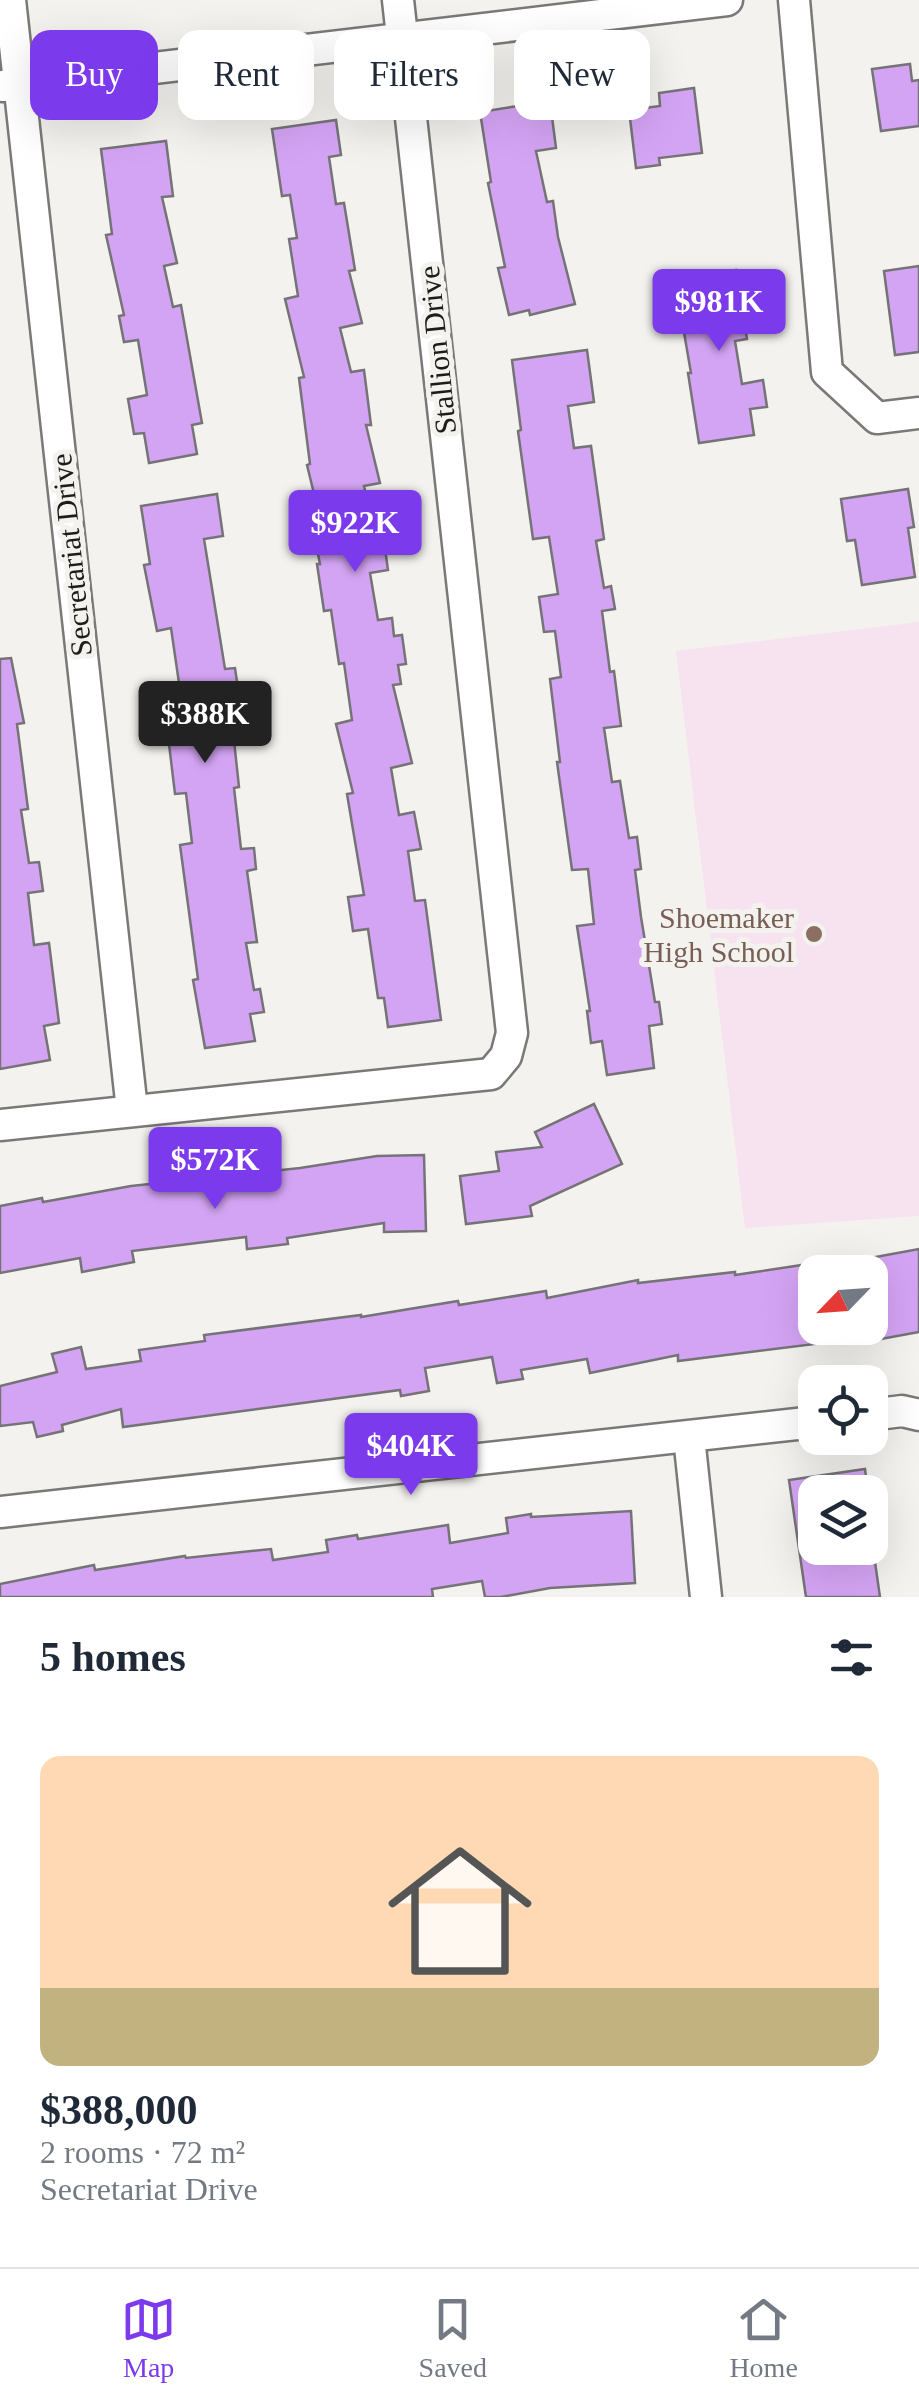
<!DOCTYPE html>
<html lang="en">
<head>
<meta charset="utf-8">
<style>
  body { margin:0; font-family:Georgia,serif; background:#f6f6f7; color:#1f2937; height:100vh; display:flex; flex-direction:column; font-size:38px; white-space:nowrap }
  * { box-sizing:border-box; margin:0 }
  p { font-size:32px; color:#747a83 }
  .icon { flex:none; width:55px; height:55px; fill:none; stroke:currentColor; stroke-width:2; stroke-linecap:round; stroke-linejoin:round }
  .map { position:relative; height:1597px; overflow:hidden }
  .drawer { display:flex; flex-direction:column; background:#fff; flex:1 }
  .drawer>* { flex:none }
  .top-card { position:absolute; left:30px; top:30px; width:860px; height:90px; display:flex; gap:20px }
  .needle { width:65px; rotate:245deg }
  .controls { position:absolute; left:798px; top:1255px; display:grid; gap:20px }
  .controls a { display:grid; place-items:center; width:90px; height:90px; border-radius:20px; background:#fff; box-shadow:0 10px 40px #0002; font-size:50px }
  .price { position:absolute; translate:-50% -85px; padding:0 22px; border-radius:10px; background:#7c3aed; color:#fff; font-size:32px; line-height:65px; filter:drop-shadow(0 2px 5px #0008) }
  .price::after { content:''; position:absolute; left:50%; top:60px; width:30px; height:22px; margin-left:-15px; background:inherit; clip-path:polygon(0 0,100% 0,50% 100%) }
  .price.selected { background:#222; color:#fff }
  ul { padding:0; list-style:none }
  li { display:grid; align-content:center; gap:20px; height:530px; padding:0 40px }
  li span { display:grid; place-items:center; height:310px; border-radius:20px; color:#555 }
  li>.icon { margin-inline-start:auto }
  span .icon { width:180px; height:180px; fill:#fffc; stroke-width:1 }
  li b { font-size:42px }
  h2 { display:flex; justify-content:space-between; align-items:center; height:120px; padding:0 40px; font-size:42px }
  .pill { padding:0 35px; border-radius:20px; background:#fff; box-shadow:0 10px 40px #0002; font-size:35px; line-height:90px }
  .pill.selected { background:#7c3aed; color:#fff }
  .tabs { display:flex; justify-content:space-around; align-items:center; height:140px; border-top:2px solid #e0e1e3; background:#fff; font-size:28px; color:#747a83 }
  .tabs a { display:grid; justify-items:center; gap:5px }
  .tabs .selected { color:#7c3aed }
  .map>svg:first-child { display:block }
</style>
</head>
<body>
<div class="map">
<svg width="919" height="1597" viewBox="0 0 919 1597">
  <rect width="100%" height="100%" fill="#f4f2ef"/>
  <path fill="#f7e2f0" d="M919 622V1216L745 1228 676 651Z"/>
  <g fill="#d4a4f4" stroke="#757376" stroke-width="2.5">
    <path d="M910 64 912 81 919 80V126L881 131 872 69Z"/>
    <path d="M694 88 702 153 659 158 660 165 636 168 629 110 660 106 659 93Z"/>
    <path d="M550 101 556 148 536 151 547 202 553 201 558 237 575 304 530 315 529 310 509 315 498 268 505 267 488 183 491 182 480 112Z"/>
    <path d="M336 120 341 155 329 157 336 204 344 203 355 270 349 271 362 323 340 328 351 372 364 370 371 425H366L380 483 364 486 376 535 383 534 388 570 370 573 378 620 392 618 394 636 402 635 406 664 398 665 401 684 393 685 412 763 391 768 399 815 414 812 421 849 408 851 415 901 425 900 441 1020 388 1027 384 998H378L368 929 353 931 348 897 364 895 347 794 353 793 336 724 352 720 344 663 339 664 331 610 324 611 317 564H320L316 544 326 543 307 465 310 464 299 378 304 377 285 299 298 296 289 239 297 238 290 195 282 196 272 129Z"/>
    <path d="M166 141 173 196 162 197 177 263 164 266 173 307 181 305 202 423 192 425 197 454 149 463 144 433 134 434 128 399 147 395 138 340 124 342 119 316 124 315 106 235 112 234 101 149Z"/>
    <path d="M919 266V352L895 355 884 271Z"/>
    <path d="M736 270 739 287 755 284 761 319 744 322 747 339 735 341 742 384 763 380 767 407 750 409 754 435 699 443 688 373H691L675 280Z"/>
    <path d="M587 350 594 402 568 406 574 448 591 446 604 539 596 541 604 588 611 586 615 609 602 611 610 672 614 671 621 726 604 728 612 782 620 781 629 838 637 837 641 869 635 870 641 917 655 1002H659L662 1024 649 1026 654 1068 607 1075 602 1041 591 1043 587 1011H590L577 926 594 924 588 869 572 870 557 762H560L550 679 561 677 555 631 544 632 539 597 558 594 549 537 533 539 518 431 521 430 512 360Z"/>
    <path d="M908 489 914 527 908 528 915 577 862 585 855 540 847 541 841 499Z"/>
    <path d="M217 494 223 536 204 539 225 669 235 668 240 702 230 703 239 787 234 788 241 849 254 848 256 869 247 871 257 942 246 943 254 990 260 989 264 1012 250 1014 255 1041 205 1048 193 980 198 979 180 845 192 843 186 793 175 794 162 686 179 683 171 628 157 631 144 565 150 564 141 506Z"/>
    <path d="M11 658 24 723 17 724 28 809 21 810 29 863 39 862 43 891 28 893 34 945 49 943 59 1023 44 1026 50 1060 0 1069V659Z"/>
    <path d="M594 1104 622 1164 530 1206 532 1216 466 1224 460 1176 499 1171 496 1152 542 1147 535 1132Z"/>
    <path d="M424 1155 426 1231 384 1232V1223L287 1238 288 1244 247 1249 246 1237 132 1251 134 1262 82 1272 80 1258 0 1273V1206L42 1198 43 1202 131 1186 300 1168 377 1156Z"/>
    <path d="M919 1249V1332L870 1341V1258Z"/>
    <path d="M815 1263V1344L678 1361V1355L590 1373 587 1359 521 1370 523 1379 497 1383 492 1357 425 1368 429 1391 401 1396 400 1390 123 1427 121 1409 62 1425 63 1431 37 1437 33 1422 0 1426V1386L57 1372 52 1354 81 1347 86 1369 141 1361 139 1350 205 1341 204 1335 361 1315V1317L458 1301 459 1305 546 1291 547 1298 638 1280V1283L735 1272V1275Z"/>
    <path d="M865 1469 868 1492H815V1548H873L880 1597H806L789 1480Z"/>
    <path d="M631 1511 635 1583 550 1588 501 1597H485L482 1581 432 1589 433 1597H0V1584L94 1565 95 1570 185 1556 186 1558 271 1549 273 1560 328 1552 326 1540 357 1535 358 1539 448 1525 450 1543 508 1533 506 1518 531 1514V1517Z"/>
  </g>
  <g fill="none" stroke-linecap="round" stroke-linejoin="round">
    <g stroke="#7b7977" stroke-width="35">
      <g id="minor">
        <path d="M10 0 132 1110"/>
        <path d="M794 0 827 372 877 418 919 413"/>
        <path d="M3 86 727 0"/>
        <path d="M0 1125 491 1074 506 1056 512 1033 398 0"/>
        <path d="M870 1415 902 1411 919 1415"/>
        <path d="M689 1437 706 1597"/>
        <path d="M0 1512 815 1422"/>
      </g>
    </g>
    <use href="#minor" stroke="#fff" stroke-width="30"/>
  </g>
  <circle fill="#8d6e63" stroke="#f4f2ef" stroke-width="4" cx="814" cy="934" r="10"/>
  <g text-anchor="middle" dominant-baseline="central" stroke-width="10" stroke-linejoin="round" paint-order="stroke">
    <g font-size="30" fill="#1d1c1b" stroke="#f4f2ef">
      <text transform="translate(437 350) rotate(-96)">Stallion Drive</text>
      <text transform="translate(71 555) rotate(-96)">Secretariat Drive</text>
    </g>
    <g font-size="30" fill="#785e54" stroke="#f4f2ef" text-anchor="end">
      <text x="794" y="917">Shoemaker<tspan x="794" dy="34">High School</tspan></text>
    </g>
  </g>
</svg>
<div class="controls">
<a><svg class="needle" viewBox="-14 -14 28 28"><path d="M0-13l5 13h-10z" fill="#e53935"/><path d="M0 13l5-13h-10z" fill="#747a83"/></svg></a>
<a><svg class="icon" aria-label="locate" viewBox="0 0 24 24"><circle cx="12" cy="12" r="6"/><path d="M12 2v4M12 18v4M2 12h4M18 12h4"/></svg></a>
<a><svg class="icon" aria-label="layers" viewBox="0 0 24 24"><path d="M12 4l9 5-9 5-9-5zM3 14l9 5 9-5"/></svg></a>
</div>
<b class="price" style="left:719px;top:354px">$981K</b>
<b class="price" style="left:355px;top:575px">$922K</b>
<b class="price selected" style="left:205px;top:766px">$388K</b>
<b class="price" style="left:215px;top:1212px">$572K</b>
<b class="price" style="left:411px;top:1498px">$404K</b>
<div class="top-card">
<a class="pill selected">Buy</a>
<a class="pill">Rent</a>
<a class="pill">Filters</a>
<a class="pill">New</a>
</div>
</div>
<section class="drawer">
<h2>5 homes<svg class="icon" aria-label="filters" viewBox="0 0 24 24"><path d="M4 7h16M4 17h16"/><circle cx="9" cy="7" r="2"/><circle cx="15" cy="17" r="2"/></svg></h2>
<ul>
<li><span style="background:linear-gradient(#ffd9b3 75%,#c2b280 0)"><svg class="icon" aria-label="home" viewBox="0 0 24 24"><path d="M3 11l9-7 9 7M6 9v11h12V9"/></svg></span><div><b>$388,000</b><p>2 rooms · 72 m²</p><p>Secretariat Drive</p></div></li>
</ul>
</section>
<nav class="tabs">
<a class="selected"><svg class="icon" aria-label="map" viewBox="0 0 24 24"><path d="M3 6l6-2 6 2 6-2v14l-6 2-6-2-6 2zM9 4v14M15 6v14"/></svg>Map</a>
<a><svg class="icon" aria-label="saved" viewBox="0 0 24 24"><path d="M7 4h10v16l-5-4-5 4z"/></svg>Saved</a>
<a><svg class="icon" aria-label="home" viewBox="0 0 24 24"><path d="M3 11l9-7 9 7M6 9v11h12V9"/></svg>Home</a>
</nav>
</body>
</html>
